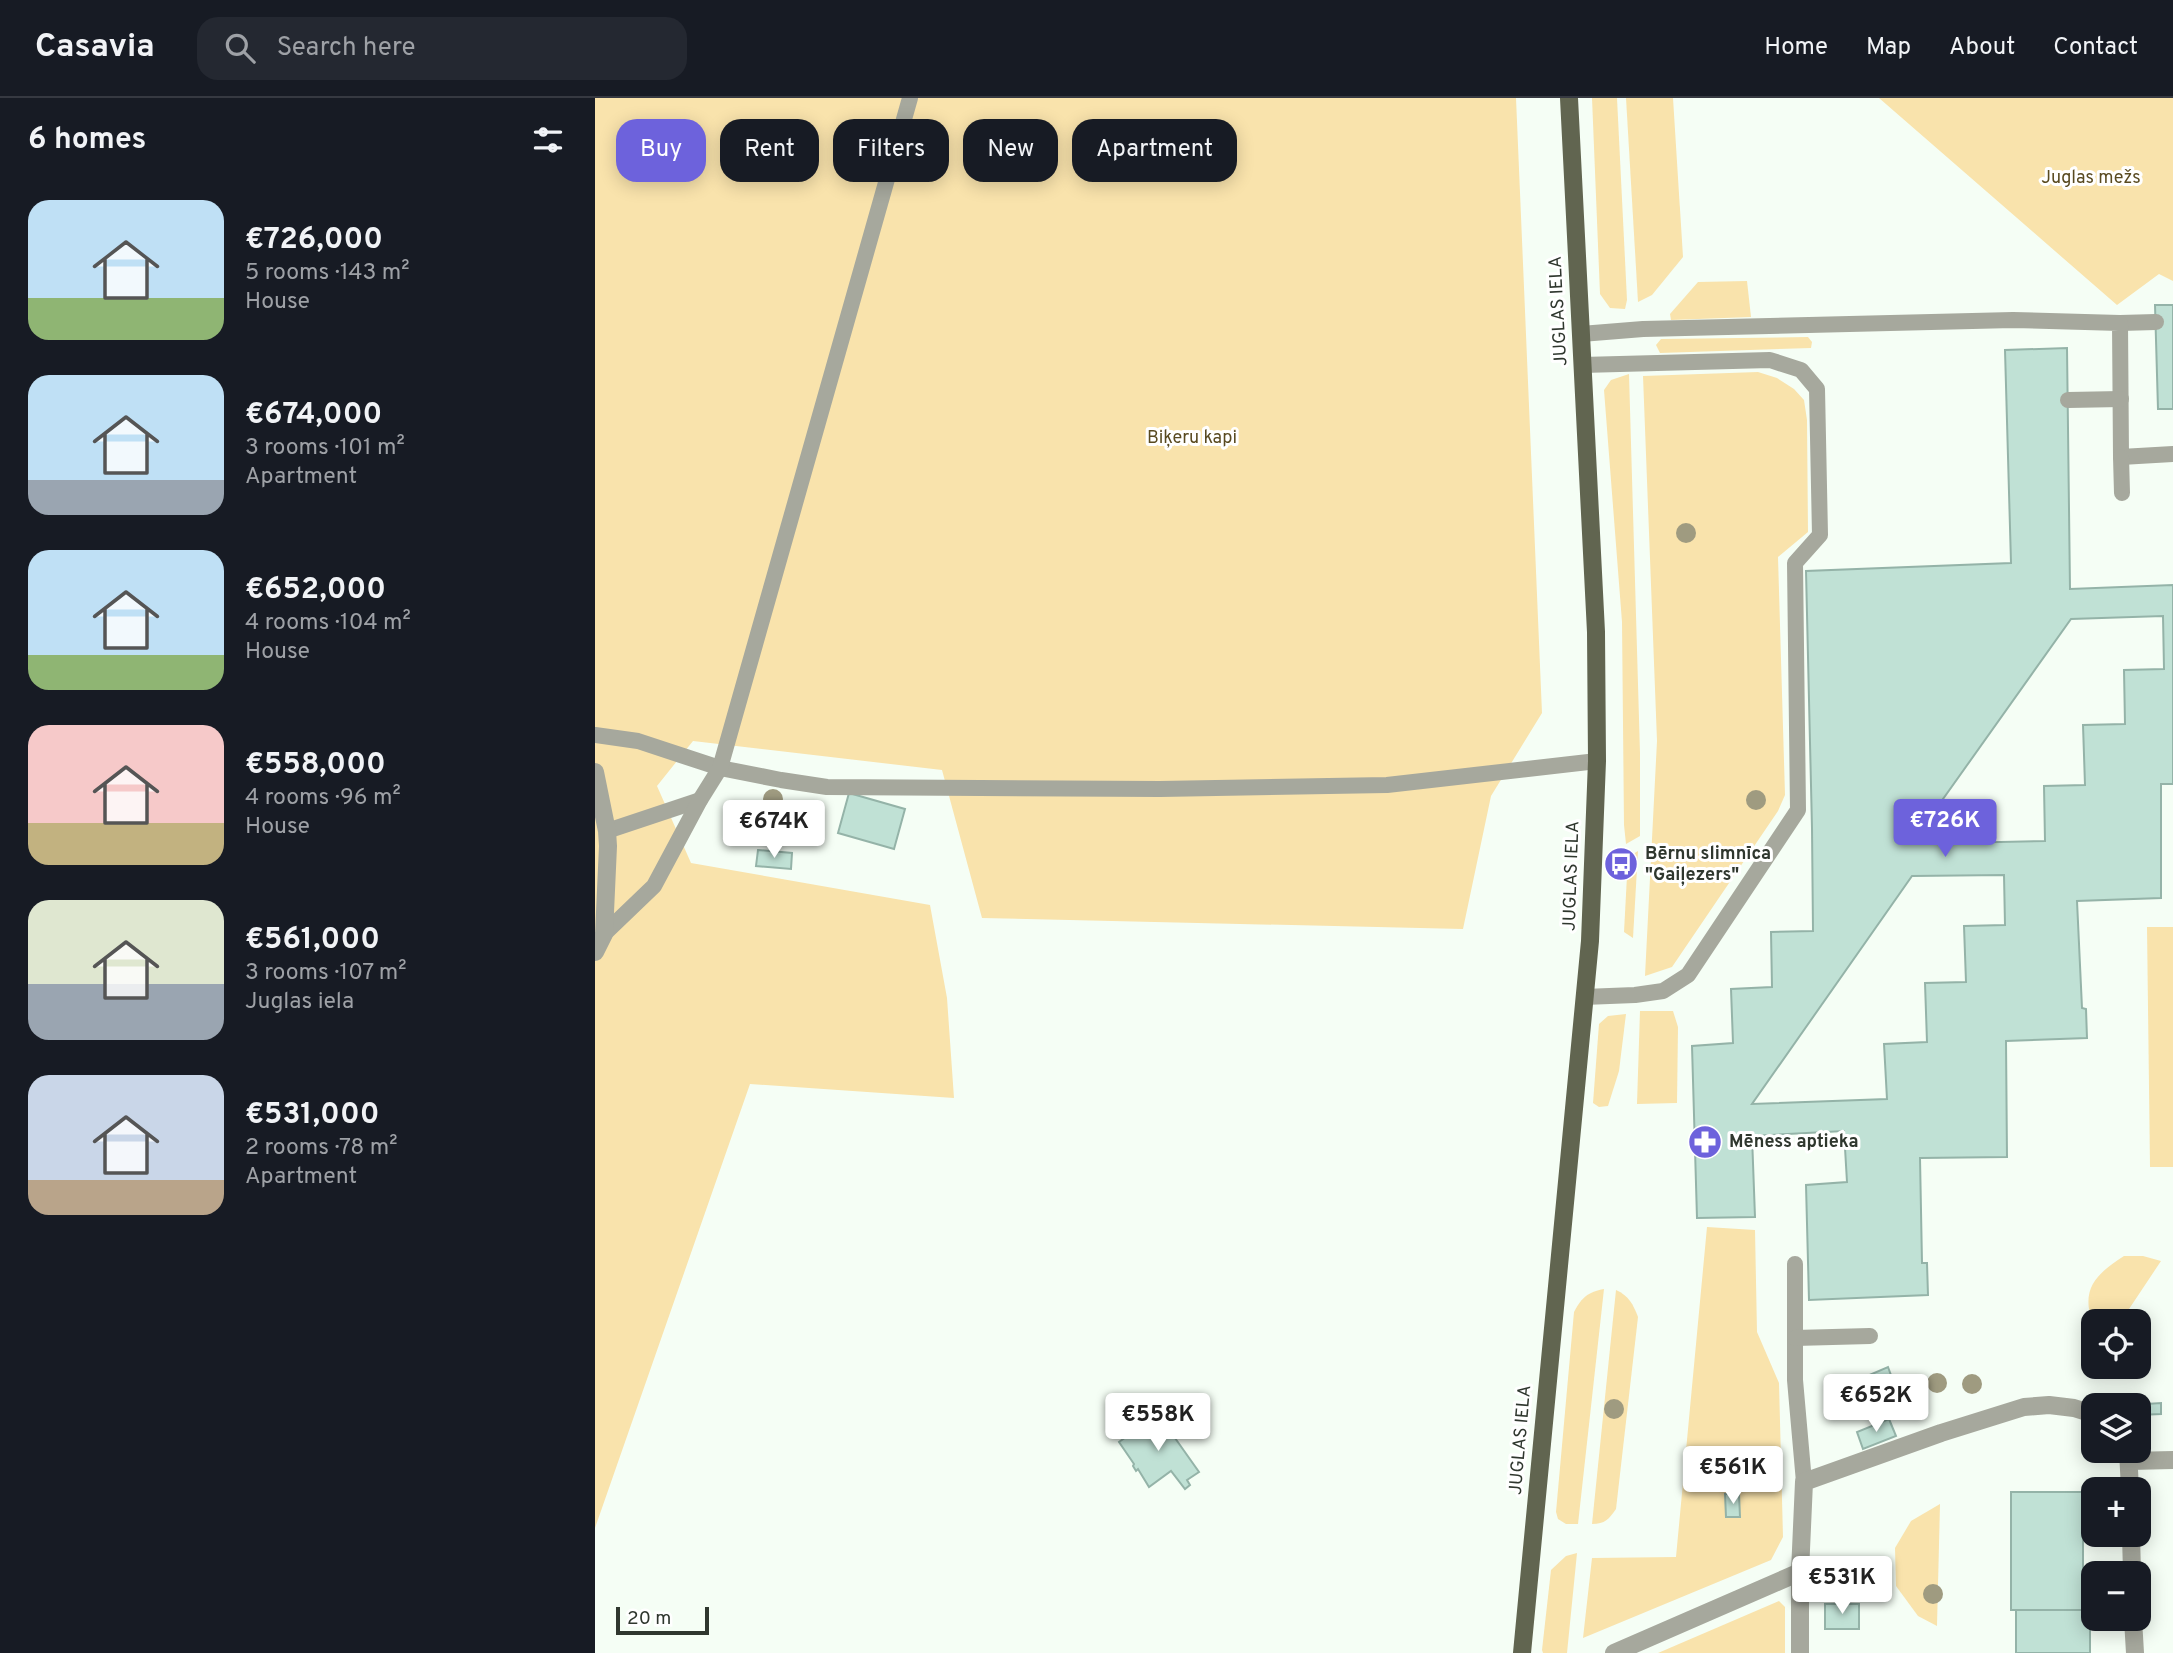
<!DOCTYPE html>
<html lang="en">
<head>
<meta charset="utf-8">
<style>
  body { margin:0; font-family:Overpass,sans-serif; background:#242831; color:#f1f3f6; height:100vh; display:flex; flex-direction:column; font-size:26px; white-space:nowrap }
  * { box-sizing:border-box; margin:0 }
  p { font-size:23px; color:#9ea1a6 }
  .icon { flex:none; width:38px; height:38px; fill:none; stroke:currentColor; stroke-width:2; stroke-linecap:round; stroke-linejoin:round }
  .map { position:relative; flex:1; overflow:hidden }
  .side { display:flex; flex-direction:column; background:#171b24; width:595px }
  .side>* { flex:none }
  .top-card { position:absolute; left:21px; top:21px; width:665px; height:63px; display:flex; gap:14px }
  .tools { position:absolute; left:1486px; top:1211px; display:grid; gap:14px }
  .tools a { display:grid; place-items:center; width:70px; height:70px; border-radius:14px; background:#171b24; box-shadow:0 4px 18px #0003; font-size:35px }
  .scale { position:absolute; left:21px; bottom:18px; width:93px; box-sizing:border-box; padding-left:7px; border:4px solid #2f372e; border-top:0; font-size:19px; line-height:24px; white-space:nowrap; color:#2f372e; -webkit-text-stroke:5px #fff; paint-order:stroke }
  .price { position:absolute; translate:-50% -60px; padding:0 16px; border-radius:7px; background:#fff; color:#222; font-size:23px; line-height:46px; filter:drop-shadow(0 2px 4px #0008) }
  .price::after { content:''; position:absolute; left:50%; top:42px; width:21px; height:16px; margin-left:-10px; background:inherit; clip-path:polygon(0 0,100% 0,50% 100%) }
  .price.active { background:#6d62dc; color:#fff }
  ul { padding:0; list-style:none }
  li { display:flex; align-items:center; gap:21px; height:175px; padding:0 28px }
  li span { display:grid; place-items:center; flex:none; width:196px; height:140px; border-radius:21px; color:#555 }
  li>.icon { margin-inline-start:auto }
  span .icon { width:84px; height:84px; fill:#fffc; stroke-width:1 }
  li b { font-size:30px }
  h2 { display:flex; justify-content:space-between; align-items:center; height:84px; padding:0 28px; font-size:30px }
  .tag { padding:0 24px; border-radius:21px; background:#171b24; box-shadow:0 4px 18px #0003; font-size:24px; line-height:63px }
  .tag.active { background:#6d62dc; color:#fff }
  header { display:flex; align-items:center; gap:42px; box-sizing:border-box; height:98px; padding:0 35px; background:#171b24; border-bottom:2px solid #363941 }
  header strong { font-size:33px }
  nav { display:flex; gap:38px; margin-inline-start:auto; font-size:24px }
  .search { width:490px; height:63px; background:#242831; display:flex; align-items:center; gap:18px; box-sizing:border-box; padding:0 24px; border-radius:21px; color:#9ea1a6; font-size:26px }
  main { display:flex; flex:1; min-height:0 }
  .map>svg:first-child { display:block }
</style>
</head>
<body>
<header>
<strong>Casavia</strong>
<div class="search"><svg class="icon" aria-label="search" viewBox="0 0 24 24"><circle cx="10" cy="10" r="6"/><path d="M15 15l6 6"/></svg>Search here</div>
<nav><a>Home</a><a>Map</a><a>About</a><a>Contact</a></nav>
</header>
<main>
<section class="side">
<h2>6 homes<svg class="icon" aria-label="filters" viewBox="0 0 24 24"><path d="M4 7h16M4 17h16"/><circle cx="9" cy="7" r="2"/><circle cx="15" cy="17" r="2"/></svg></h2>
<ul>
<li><span style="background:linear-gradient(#bfe0f5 70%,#8fb573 0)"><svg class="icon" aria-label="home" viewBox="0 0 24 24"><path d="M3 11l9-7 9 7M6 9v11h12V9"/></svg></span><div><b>€726,000</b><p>5 rooms · 143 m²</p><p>House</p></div></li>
<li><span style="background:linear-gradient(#bfe0f5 75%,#9aa5b1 0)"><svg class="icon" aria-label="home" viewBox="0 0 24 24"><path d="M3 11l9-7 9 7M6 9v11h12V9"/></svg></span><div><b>€674,000</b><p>3 rooms · 101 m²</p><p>Apartment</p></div></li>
<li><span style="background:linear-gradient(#bfe0f5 75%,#8fb573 0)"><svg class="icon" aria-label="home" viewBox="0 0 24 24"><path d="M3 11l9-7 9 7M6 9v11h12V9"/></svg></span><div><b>€652,000</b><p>4 rooms · 104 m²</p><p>House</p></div></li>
<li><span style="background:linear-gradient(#f6c9c9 70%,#c2b280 0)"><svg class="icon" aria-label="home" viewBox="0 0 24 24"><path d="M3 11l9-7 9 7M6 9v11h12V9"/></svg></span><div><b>€558,000</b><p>4 rooms · 96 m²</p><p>House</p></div></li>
<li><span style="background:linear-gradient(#dfe7d0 60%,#9aa5b1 0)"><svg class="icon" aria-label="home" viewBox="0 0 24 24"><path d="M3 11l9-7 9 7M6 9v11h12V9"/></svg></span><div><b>€561,000</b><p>3 rooms · 107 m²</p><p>Juglas iela</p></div></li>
<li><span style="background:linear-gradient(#c9d6e8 75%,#b9a48a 0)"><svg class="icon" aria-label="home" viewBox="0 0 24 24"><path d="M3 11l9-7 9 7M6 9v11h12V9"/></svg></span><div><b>€531,000</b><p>2 rooms · 78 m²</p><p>Apartment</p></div></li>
</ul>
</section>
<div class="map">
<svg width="1578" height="1555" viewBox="0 0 1578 1555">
  <rect width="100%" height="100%" fill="#f5fef5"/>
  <g fill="#f9e3ac">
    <path d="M0 0H921L947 615 896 698 868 831 387 820 347 672 98 643 62 688 96 765 335 807 352 900 359 1000 155 986 0 1430Z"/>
    <path d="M997 0H1022L1032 202 1030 211 1015 210 1005 196Z"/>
    <path d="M1031 0H1078L1088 159 1057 197 1043 204Z"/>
    <path d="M1284 0H1578V183L1564 176 1522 207Z"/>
    <path d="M1152 183 1156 219 1076 222 1075 216 1103 184Z"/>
    <path d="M1213 239 1217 244 1216 250 1065 255 1061 247 1066 241Z"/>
    <path d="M1163 274 1182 280 1199 291 1209 302 1212 322 1213 434 1183 459 1190 697 1183 713 1077 869 1050 878 1062 643 1048 278Z"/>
    <path d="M1034 276 1045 655V738L1031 746 1029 727 1027 524 1009 292 1016 282Z"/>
    <path d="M1043 753 1038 840 1029 834 1033 759Z"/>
    <path d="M1578 829V1069H1555L1552 829Z"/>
    <path d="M1045 913H1078L1083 929 1082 1005 1042 1006Z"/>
    <path d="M1031 916 1024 973 1013 1008 1004 1009 998 1005 1004 926 1013 918Z"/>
    <path d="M1112 1129 1160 1132 1162 1234 1184 1285 1188 1439 1176 1462 988 1540 997 1460 1081 1459Z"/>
    <path d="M1529 1158H1548L1566 1163 1526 1223H1498V1226C1485 1191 1501 1176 1529 1158Z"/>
    <path d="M1009 1191 983 1426H971L963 1421 961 1414 979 1214C987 1199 993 1194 1009 1191Z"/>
    <path d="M1021 1192C1034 1198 1038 1206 1043 1219L1021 1411C1014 1421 1010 1426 997 1426Z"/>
    <path d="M1345 1406 1342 1528 1323 1518 1301 1488 1300 1450 1316 1423Z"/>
    <path d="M982 1455 972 1555H948L947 1552 956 1472 971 1458Z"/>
    <path d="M1184 1503 1190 1509V1555H1063Z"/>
  </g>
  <g fill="#c0e1d5" stroke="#94b3a8" stroke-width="2" fill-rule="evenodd">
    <path d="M1560 207H1578V311H1563Z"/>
    <path d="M1472 250 1475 491 1578 487V686H1566V800L1482 803 1487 910 1491 911 1492 940 1411 943 1412 1059 1325 1060 1327 1165H1332L1333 1197 1214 1202 1211 1087 1252 1084 1249 1033 1157 1038 1160 1119 1102 1120 1097 948 1138 945 1136 891 1177 889 1176 834 1218 833 1217 730 1211 473 1416 465 1410 252ZM1568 518 1569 571 1529 572 1530 626 1488 627 1490 687 1449 688 1450 743 1316 746 1476 521ZM1409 777 1410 827 1369 828 1371 884 1330 885 1332 944 1289 946 1292 1001 1157 1006 1317 778Z"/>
    <path d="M254 695 310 711 299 751 243 735Z"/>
    <path d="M163 752 197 755 196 771 161 768Z"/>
    <path d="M1293 1269 1301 1291 1280 1298 1272 1278Z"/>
    <path d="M1566 1305V1316L1544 1317V1307H1535Z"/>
    <path d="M563 1316 604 1374 592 1382 595 1387 590 1391 576 1373 554 1389 543 1371 541 1373 538 1368 539 1366 524 1344Z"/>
    <path d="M1294 1321 1301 1338 1268 1351 1262 1334Z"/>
    <rect x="1416" y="1394" width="72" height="118"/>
    <path d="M1130 1396H1144L1145 1419H1131Z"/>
    <rect x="1230" y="1506" width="34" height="25"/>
    <rect x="1421" y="1512" width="74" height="43"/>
  </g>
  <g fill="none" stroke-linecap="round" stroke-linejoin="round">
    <g stroke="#a6a89d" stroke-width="16">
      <path d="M1525 225 1561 224"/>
      <path d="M986 236 1048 231 1418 222 1525 225 1526 359 1578 356"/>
      <path d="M987 267 1175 262 1206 272 1222 291 1225 437 1200 465 1203 712 1093 877 1068 893 1040 897 989 899"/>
      <path d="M1473 302 1526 301"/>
      <path d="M1526 359 1527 395"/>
      <path d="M0 637 43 643 125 670 186 682 232 689 565 691 792 687 1002 663"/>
      <path d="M12 733 105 702"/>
      <path d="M9 836 59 788 105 702 125 670 315 0"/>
      <path d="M1200 1166V1282L1209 1384"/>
      <path d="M1200 1240 1275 1238"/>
    </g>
    <g stroke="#a6a89d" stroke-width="18">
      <path d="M0 674 12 733 13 748 9 836 0 854"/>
      <path d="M1533 1353 1535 1391"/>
      <path d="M1534 1363 1578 1362"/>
      <path d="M1536 1437 1537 1475"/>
      <path d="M1538 1521 1540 1555"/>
      <path d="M1019 1555 1205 1474 1209 1384 1346 1335 1429 1309 1454 1307 1479 1310 1498 1316"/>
      <path d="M1205 1555V1474"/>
    </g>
    <path stroke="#616550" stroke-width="18" d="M927 1555 995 843 1002 663 1001 534 974 0"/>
  </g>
  <g fill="#9f9b80">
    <circle cx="1091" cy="435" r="10"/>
    <circle cx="178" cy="701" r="10"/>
    <circle cx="1161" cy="702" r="10"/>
    <circle cx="214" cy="712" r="10"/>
    <circle cx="1342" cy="1285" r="10"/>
    <circle cx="1377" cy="1286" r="10"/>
    <circle cx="1318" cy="1303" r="10"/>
    <circle cx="1019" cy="1311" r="10"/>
    <circle cx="1338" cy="1496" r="10"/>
  </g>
  <defs>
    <g id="bus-disc" transform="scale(1.75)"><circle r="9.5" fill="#6d62dc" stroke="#fff"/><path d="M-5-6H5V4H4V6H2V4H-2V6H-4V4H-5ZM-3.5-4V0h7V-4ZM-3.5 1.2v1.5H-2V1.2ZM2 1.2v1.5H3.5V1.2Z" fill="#fff"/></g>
    <g id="pharmacy-disc" transform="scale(1.75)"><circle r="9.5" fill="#6d62dc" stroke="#fff"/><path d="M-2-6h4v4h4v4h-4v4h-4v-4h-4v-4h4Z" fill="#fff"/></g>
  </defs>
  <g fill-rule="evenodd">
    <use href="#bus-disc" x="1026" y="766"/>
    <use href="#pharmacy-disc" x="1110" y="1044"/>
  </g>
  <g text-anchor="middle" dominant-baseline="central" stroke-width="6" stroke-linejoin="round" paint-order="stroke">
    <g font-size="18" fill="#594a20" stroke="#fff">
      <text x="1496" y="80">Juglas mežs</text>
      <text x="597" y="340">Biķeru kapi</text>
    </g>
    <g font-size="18" fill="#2f372e" stroke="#fff">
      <text transform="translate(964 213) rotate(-93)">JUGLAS IELA</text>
      <text transform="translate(977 778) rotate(-88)">JUGLAS IELA</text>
      <text transform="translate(926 1342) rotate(-85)">JUGLAS IELA</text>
    </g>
    <g font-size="18" font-weight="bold" fill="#2f372e" stroke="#fff" text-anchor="start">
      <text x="1050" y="756">Bērnu slimnīca<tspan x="1050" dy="21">"Gaiļezers"</tspan></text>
      <text x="1134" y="1044">Mēness aptieka</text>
    </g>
  </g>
</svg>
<div class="tools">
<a><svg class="icon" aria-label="locate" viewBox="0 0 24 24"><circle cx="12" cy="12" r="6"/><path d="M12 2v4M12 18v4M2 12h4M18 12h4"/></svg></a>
<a><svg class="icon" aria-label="layers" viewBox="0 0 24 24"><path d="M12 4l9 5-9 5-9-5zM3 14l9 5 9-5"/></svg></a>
<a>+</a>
<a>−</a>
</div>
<div class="scale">20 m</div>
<b class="price active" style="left:1350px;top:761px">€726K</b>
<b class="price" style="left:179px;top:762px">€674K</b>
<b class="price" style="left:1281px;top:1336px">€652K</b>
<b class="price" style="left:563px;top:1355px">€558K</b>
<b class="price" style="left:1138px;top:1408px">€561K</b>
<b class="price" style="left:1247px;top:1518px">€531K</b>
<div class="top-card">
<a class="tag active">Buy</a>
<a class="tag">Rent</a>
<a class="tag">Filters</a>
<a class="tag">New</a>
<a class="tag">Apartment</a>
</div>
</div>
</main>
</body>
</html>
